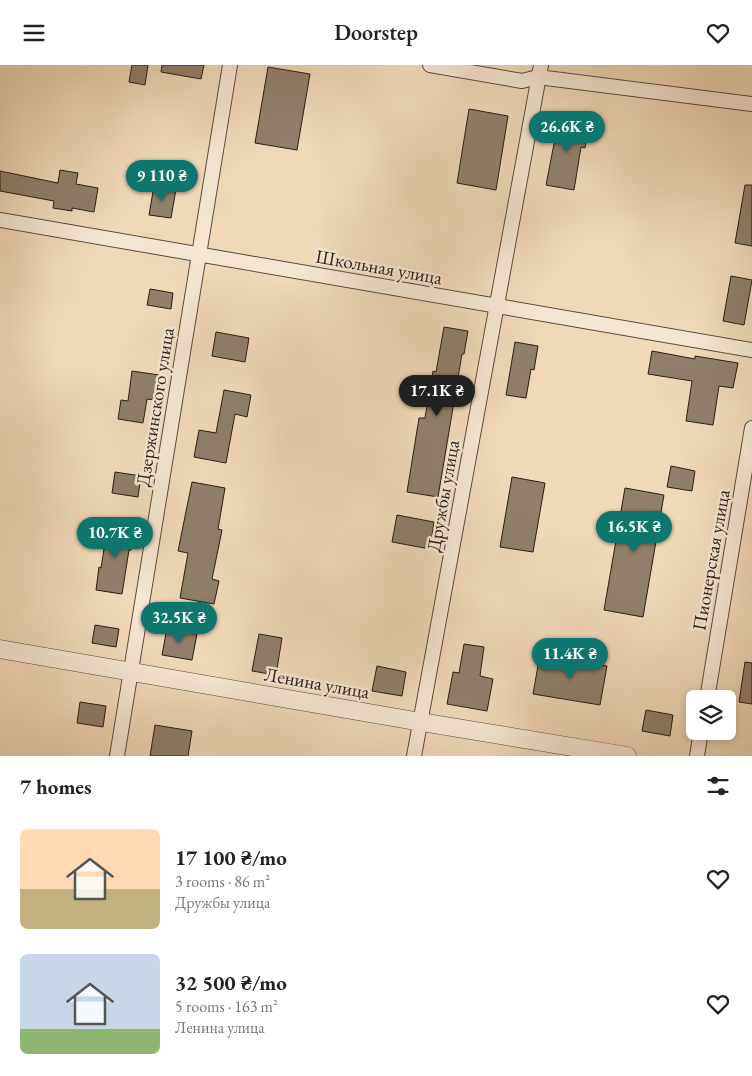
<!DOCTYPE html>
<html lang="en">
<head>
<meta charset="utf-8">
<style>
  body { margin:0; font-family:"EB Garamond",serif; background:#f6f6f6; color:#222; height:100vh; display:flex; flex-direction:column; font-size:19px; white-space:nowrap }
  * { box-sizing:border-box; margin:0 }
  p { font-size:16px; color:#767676 }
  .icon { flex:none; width:28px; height:28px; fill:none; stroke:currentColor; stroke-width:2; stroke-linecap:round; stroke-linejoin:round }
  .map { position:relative; height:691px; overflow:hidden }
  .details { display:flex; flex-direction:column; background:#fff; flex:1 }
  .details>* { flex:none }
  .fabs { position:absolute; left:686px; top:625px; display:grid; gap:10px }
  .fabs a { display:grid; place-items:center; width:50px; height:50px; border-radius:8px; background:#fff; box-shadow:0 2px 8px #0003; font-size:25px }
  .price { position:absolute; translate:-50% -42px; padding:0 11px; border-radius:18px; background:#0f766e; color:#fff; font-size:16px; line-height:32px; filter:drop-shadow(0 1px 2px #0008) }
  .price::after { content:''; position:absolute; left:50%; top:30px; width:15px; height:11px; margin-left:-8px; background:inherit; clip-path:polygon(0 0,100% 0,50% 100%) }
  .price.selected { background:#222; color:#fff }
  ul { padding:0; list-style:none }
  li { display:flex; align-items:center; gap:15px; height:125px; padding:0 20px }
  li span { display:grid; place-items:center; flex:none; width:140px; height:100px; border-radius:8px; color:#555 }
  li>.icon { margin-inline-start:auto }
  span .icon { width:60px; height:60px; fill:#fffc; stroke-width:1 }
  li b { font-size:21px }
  h2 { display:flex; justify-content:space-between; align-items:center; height:60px; padding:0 20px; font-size:21px }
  header { display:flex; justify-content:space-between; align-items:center; height:65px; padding:0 20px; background:#fff; font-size:22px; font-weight:600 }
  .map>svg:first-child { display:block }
</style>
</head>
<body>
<header><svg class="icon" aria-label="menu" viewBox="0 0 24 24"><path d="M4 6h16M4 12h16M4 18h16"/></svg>Doorstep<svg class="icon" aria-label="heart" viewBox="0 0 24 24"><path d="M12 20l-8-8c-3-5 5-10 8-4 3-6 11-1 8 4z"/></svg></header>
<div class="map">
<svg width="752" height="691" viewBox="0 0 752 691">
  <rect width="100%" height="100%" fill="#f1d9b8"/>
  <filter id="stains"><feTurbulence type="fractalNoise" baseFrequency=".004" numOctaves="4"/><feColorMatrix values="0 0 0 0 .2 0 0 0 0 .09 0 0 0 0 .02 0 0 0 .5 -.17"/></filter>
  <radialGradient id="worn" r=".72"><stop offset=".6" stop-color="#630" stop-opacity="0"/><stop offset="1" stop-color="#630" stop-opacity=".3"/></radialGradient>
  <g fill="#917f6a" stroke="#291e16">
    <path d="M132 0H148L145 20 129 17Z"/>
    <path d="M162 0H204L201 14 161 7Z"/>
    <path d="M268 2 310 9 297 85 255 78Z"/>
    <path d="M469 44 508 51 496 125 457 118Z"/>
    <path d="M559 53 590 58 585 83 581 82 574 125 546 120Z"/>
    <path d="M60 105 78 108 76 119 98 123 94 147 72 143V146L53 143 54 136 0 126V106L58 118Z"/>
    <path d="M745 120H752V181L735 178Z"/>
    <path d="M154 121 176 124 171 153 149 150Z"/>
    <path d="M731 211 752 215 744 260 723 256Z"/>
    <path d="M150 224 173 228 171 244 147 240Z"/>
    <path d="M444 262 468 266 464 289H462L438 432 407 427 419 353H425L433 306 436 307Z"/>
    <path d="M216 267 249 273 245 297 212 291Z"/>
    <path d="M515 277 538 281 534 305 531 304 526 333 506 330Z"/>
    <path d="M652 286 695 294V291L738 298 733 323 719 321 713 360 686 356 692 316 648 309Z"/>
    <path d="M132 306 159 310 155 335 147 334 143 358 118 354 121 335 128 336Z"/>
    <path d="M224 325 251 330 247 352 235 349 226 398 194 392 199 365 216 368Z"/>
    <path d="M671 401 695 406 692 426 667 422Z"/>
    <path d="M115 407 141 411 138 432 112 428Z"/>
    <path d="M512 412 545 418 533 487 500 482Z"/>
    <path d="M192 417 225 423 218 464 222 465 212 514 219 516 214 539 180 533 188 488 178 486Z"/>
    <path d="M625 423 664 430 643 552 604 545Z"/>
    <path d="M397 450 434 457 430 484 392 477Z"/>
    <path d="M108 459 134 464 131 485H129L122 529 96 525 99 502 101 503Z"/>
    <path d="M95 560 119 564 116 582 92 578Z"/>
    <path d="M167 563 197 569 192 595 162 590Z"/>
    <path d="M259 569 282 573 276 610 252 606Z"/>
    <path d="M464 579 484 582 480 611 493 614 487 646 447 639 453 607 459 608Z"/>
    <path d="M540 589 607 601 600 640 533 629Z"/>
    <path d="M745 597 752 598V639L739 637Z"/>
    <path d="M377 601 406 607 402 631 372 626Z"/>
    <path d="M80 637 106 641 103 662 77 658Z"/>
    <path d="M646 645 673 650 670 671 642 666Z"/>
    <path d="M155 660 192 666 188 691H150Z"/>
  </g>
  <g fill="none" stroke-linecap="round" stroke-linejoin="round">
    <g stroke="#5b4d3e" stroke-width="16">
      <g id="minor">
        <path d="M430 0 522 16 538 12 752 39"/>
        <path d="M0 155 752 285"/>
        <path d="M707 634 752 363"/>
        <path d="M117 691 230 0"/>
        <path d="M414 691 541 0"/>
        <path d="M697 691 701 666"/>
      </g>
    </g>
    <g stroke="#5b4d3e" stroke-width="19">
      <path id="tertiary" d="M0 584 421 657 627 691"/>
    </g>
    <use href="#minor" stroke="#f6e6d1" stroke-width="14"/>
    <use href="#tertiary" stroke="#f6e6d1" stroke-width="18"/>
  </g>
  <g text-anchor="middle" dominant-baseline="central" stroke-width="5" stroke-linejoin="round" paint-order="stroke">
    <g font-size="19" fill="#291e16" stroke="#f6e6d1">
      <text transform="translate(379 202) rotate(10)">Школьная улица</text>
      <text transform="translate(155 342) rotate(-81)">Дзержинского улица</text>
      <text transform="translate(443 431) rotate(-80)">Дружбы улица</text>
      <text transform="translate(711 495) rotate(-80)">Пионерская улица</text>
      <text transform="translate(317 618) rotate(10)">Ленина улица</text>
    </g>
  </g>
  <rect width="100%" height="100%" filter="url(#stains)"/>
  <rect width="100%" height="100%" fill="url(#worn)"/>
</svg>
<div class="fabs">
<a><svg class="icon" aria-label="layers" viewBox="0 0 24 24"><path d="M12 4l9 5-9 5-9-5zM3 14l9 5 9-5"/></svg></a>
</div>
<b class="price" style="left:567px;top:88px">26.6K ₴</b>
<b class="price" style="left:162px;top:137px">9 110 ₴</b>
<b class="price selected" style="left:437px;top:352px">17.1K ₴</b>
<b class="price" style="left:634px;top:488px">16.5K ₴</b>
<b class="price" style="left:115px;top:494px">10.7K ₴</b>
<b class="price" style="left:179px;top:579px">32.5K ₴</b>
<b class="price" style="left:570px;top:615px">11.4K ₴</b>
</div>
<section class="details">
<h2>7 homes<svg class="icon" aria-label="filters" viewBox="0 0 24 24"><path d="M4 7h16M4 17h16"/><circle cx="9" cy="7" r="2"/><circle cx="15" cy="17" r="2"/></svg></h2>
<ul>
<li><span style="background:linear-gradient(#ffd9b3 60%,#c2b280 0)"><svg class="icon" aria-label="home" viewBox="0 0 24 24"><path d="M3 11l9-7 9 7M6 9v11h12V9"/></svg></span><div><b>17 100 ₴/mo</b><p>3 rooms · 86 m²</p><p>Дружбы улица</p></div><svg class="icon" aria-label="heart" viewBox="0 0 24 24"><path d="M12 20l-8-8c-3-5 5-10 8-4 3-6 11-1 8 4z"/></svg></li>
<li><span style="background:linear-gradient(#c9d6e8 75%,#8fb573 0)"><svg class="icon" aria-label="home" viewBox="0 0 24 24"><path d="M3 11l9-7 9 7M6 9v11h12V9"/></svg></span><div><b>32 500 ₴/mo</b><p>5 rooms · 163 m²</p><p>Ленина улица</p></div><svg class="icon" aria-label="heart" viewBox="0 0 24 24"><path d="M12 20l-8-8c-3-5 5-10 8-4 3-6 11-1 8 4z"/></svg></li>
</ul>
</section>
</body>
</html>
